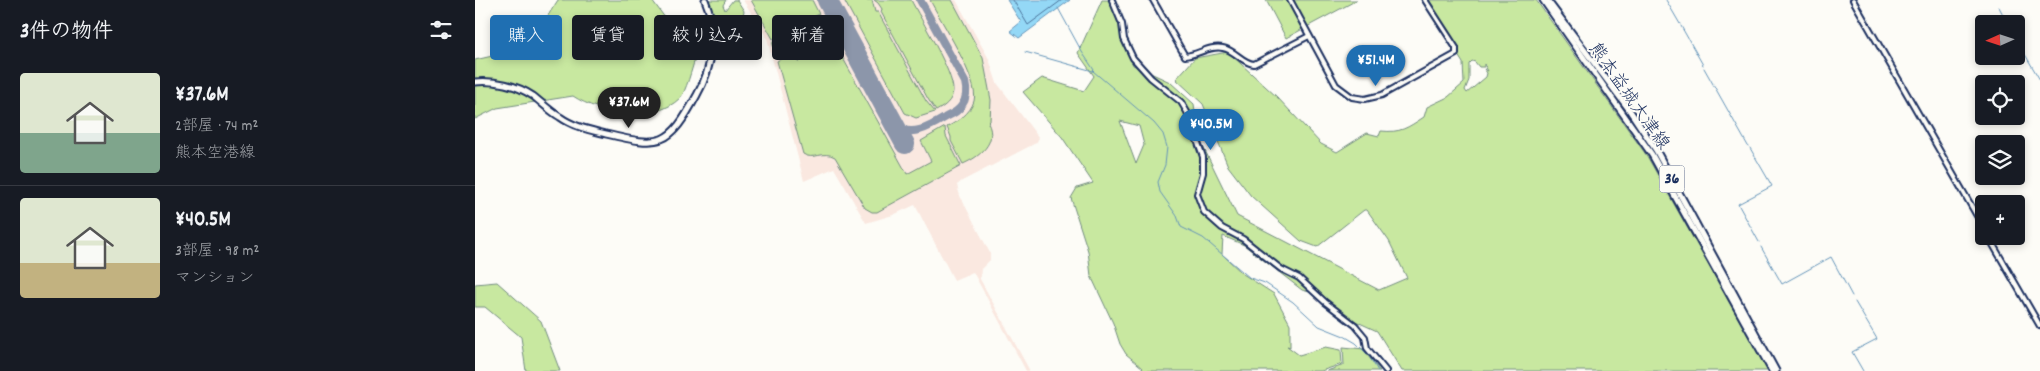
<!DOCTYPE html>
<html lang="ja">
<head>
<meta charset="utf-8">
<style>
  body { margin:0; font-family:Dekko,"Klee One",sans-serif; background:#242831; color:#f1f3f6; height:100vh; display:flex; flex-direction:column; font-size:19px; white-space:nowrap }
  * { box-sizing:border-box; margin:0 }
  p { font-size:16px; color:#9ea1a6 }
  .icon { flex:none; width:28px; height:28px; fill:none; stroke:currentColor; stroke-width:2; stroke-linecap:round; stroke-linejoin:round }
  .map { position:relative; flex:1; overflow:hidden }
  .drawer { display:flex; flex-direction:column; background:#171b24; width:475px }
  .drawer>* { flex:none }
  .guide { position:absolute; left:15px; top:15px; width:475px; height:45px; display:flex; gap:10px }
  .needle { width:32px; rotate:267deg }
  .fabs { position:absolute; left:1500px; top:15px; display:grid; gap:10px }
  .fabs a { display:grid; place-items:center; width:50px; height:50px; border-radius:5px; background:#171b24; box-shadow:0 2px 8px #0003; font-size:25px }
  .price { position:absolute; translate:-50% -42px; padding:0 11px; border-radius:18px; background:#1f6fb2; color:#fff; font-size:16px; line-height:32px; filter:drop-shadow(0 1px 2px #0008) }
  .price::after { content:''; position:absolute; left:50%; top:30px; width:15px; height:11px; margin-left:-8px; background:inherit; clip-path:polygon(0 0,100% 0,50% 100%) }
  .price.on { background:#222; color:#fff }
  ul { padding:0; list-style:none }
  li { display:flex; align-items:center; gap:15px; height:125px; padding:0 20px }
  li+li { border-top:1px solid #363941 }
  li span { display:grid; place-items:center; flex:none; width:140px; height:100px; border-radius:5px; color:#555 }
  li>.icon { margin-inline-start:auto }
  span .icon { width:60px; height:60px; fill:#fffc; stroke-width:1 }
  li b { font-size:21px }
  h2 { display:flex; justify-content:space-between; align-items:center; height:60px; padding:0 20px; font-size:21px }
  .tag { padding:0 18px; border-radius:5px; background:#171b24; box-shadow:0 2px 8px #0003; font-size:18px; line-height:45px }
  .tag.on { background:#1f6fb2; color:#fff }
  main { display:flex; flex:1; min-height:0 }
  .map>svg:first-child { display:block }
</style>
</head>
<body>
<main>
<section class="drawer">
<h2>3件の物件<svg class="icon" aria-label="filters" viewBox="0 0 24 24"><path d="M4 7h16M4 17h16"/><circle cx="9" cy="7" r="2"/><circle cx="15" cy="17" r="2"/></svg></h2>
<ul>
<li><span style="background:linear-gradient(#dfe7d0 60%,#7fa58c 0)"><svg class="icon" aria-label="home" viewBox="0 0 24 24"><path d="M3 11l9-7 9 7M6 9v11h12V9"/></svg></span><div><b>¥37.6M</b><p>2部屋 · 74 m²</p><p>熊本空港線</p></div></li>
<li><span style="background:linear-gradient(#dfe7d0 65%,#c2b280 0)"><svg class="icon" aria-label="home" viewBox="0 0 24 24"><path d="M3 11l9-7 9 7M6 9v11h12V9"/></svg></span><div><b>¥40.5M</b><p>3部屋 · 98 m²</p><p>マンション</p></div></li>
</ul>
</section>
<div class="map">
<svg width="1565" height="371" viewBox="0 0 1565 371">
  <rect width="100%" height="100%" fill="#fdfcf7"/>
  <filter id="ink" filterUnits="userSpaceOnUse"><feTurbulence type="fractalNoise" baseFrequency=".02" numOctaves="2"/><feDisplacementMap in="SourceGraphic" scale="10" xChannelSelector="R" yChannelSelector="G"/><feConvolveMatrix kernelMatrix="1 2 1 2 8 2 1 2 1" color-interpolation-filters="sRGB"/></filter>
  <g filter="url(#ink)">
    <path fill="#fae8e0" d="M268 0H481L514 59 522 83 564 138 561 143 487 181 482 185 485 196 515 253V260L506 269 505 279 555 371H551L498 272 479 280 440 205 418 215 391 223 359 168 329 181 292 38Z"/>
    <g fill="#c8e8a0" stroke="#728c7f" fill-rule="evenodd">
      <path d="M83 0H177L220 59C217 68 211 92 205 98 179 124 125 114 98 96L22 108 0 119V60L52 48Z"/>
      <path d="M234 0H251L248 5 250 10 258 0H262L269 11 268 15 243 30 240 27Z"/>
      <path d="M276 0H337L344 14 298 39Z"/>
      <path d="M369 0H397L400 12H403L451 101 460 112 441 118 430 113Z"/>
      <path d="M399 0H436C445 18 479 73 478 91 477 101 470 106 461 111L453 99 406 12 407 9 403 3Z"/>
      <path d="M455 0H477L508 58 516 100 515 121 513 123C523 143 504 157 488 164L476 141V137L472 127C483 121 495 114 499 101 505 81 465 20 455 0Z"/>
      <path d="M627 0H636L644 21 646 36 658 65 695 82 719 104 723 136 762 216 904 290 932 278 914 241 892 210H889L842 247 826 241 776 196 753 166 728 104 701 79 720 58 753 52 802 97 846 144 862 152 892 133 904 136 906 131C926 133 932 128 949 117L952 107 973 97 989 83 988 63 947 0H1061L1172 156 1293 371H927L902 331 876 319 846 295 827 290 769 245 748 236 747 254 768 274 799 294 815 324V347L812 346 824 355 851 347 866 350 867 364 846 371H664L668 368 651 354 645 344 638 323 616 276 613 251 596 198 602 188 618 183 587 137 548 92 567 78 609 91 619 76 603 53ZM997 61 1000 62 1004 67H1009V64L1013 71 1009 69 1012 73 1011 77 992 93 990 90 994 80V64ZM645 121 664 126 669 145 661 164Z"/>
      <path d="M791 0H882L811 38Z"/>
      <path d="M328 24H330L335 31 349 24 432 174 456 161 446 141 470 127 471 136 486 166 402 212H397L390 208 360 157C348 150 338 161 328 154L302 61 316 53 318 54 323 62H324L318 51 302 58 297 42Z"/>
      <path d="M22 282 66 321 85 371H51L46 337 10 307H0V284Z"/>
      <path d="M868 347 889 349 893 356 905 371H852L869 365Z"/>
    </g>
    <path fill="#94d8f6" stroke="#6494b9" d="M532 0H595L544 38 535 31 546 22Z"/>
    <g fill="none" stroke-linecap="round" stroke-linejoin="round">
      <path stroke="#4b739b" stroke-width="1" d="M538 0 553 25 587 0"/>
      <g stroke="#6494b9" stroke-width="1">
        <path d="M1191 0 1205 24"/>
        <path d="M1524 7 1533 24"/>
        <path d="M583 8 607 52 619 70 618 71"/>
        <path d="M1206 26 1228 65"/>
        <path d="M1541 39 1565 80"/>
        <path d="M550 52 618 71 679 123 688 134 692 147 690 165 683 182 685 192 702 216 706 227 728 238 775 278 790 283 818 302 844 326 869 336 881 343 894 356 903 371"/>
        <path d="M1229 68 1273 146"/>
        <path d="M1275 148 1297 186 1263 204 1284 242"/>
        <path d="M1286 247 1307 284 1356 257 1377 296"/>
        <path d="M1380 302 1402 339 1377 352 1388 371"/>
      </g>
      <path stroke="#8c96aa" stroke-width="8" d="M420 125C436 139 456 126 471 117 477 114 484 111 487 105 492 98 492 90 490 82L445 0"/>
      <path stroke="#8c96aa" stroke-width="20" d="M352 0 430 144"/>
      <g stroke="#1b2f5e" stroke-width="8">
        <g id="minor">
          <path d="M637 0 647 24 649 39 658 58 676 78 706 102 712 112 728 157V173L722 194 729 212 747 228 768 239 806 269 824 278 850 302 880 325 890 337 892 348 911 371"/>
          <path d="M678 0 710 56C723 55 735 45 748 48 760 50 767 63 779 64L834 36"/>
          <path d="M815 0 861 85 877 97 890 99 907 95 981 54V48L950 0"/>
          <path d="M1378 0 1509 228"/>
          <path d="M1513 236 1565 326"/>
        </g>
      </g>
      <g stroke="#1b2f5e" stroke-width="9">
        <g id="major">
          <path d="M1068 0 1177 155 1297 371"/>
          <path d="M1072 0 1153 108 1181 150 1301 371"/>
          <path d="M0 82C19 80 42 85 58 96 67 103 75 111 85 117 99 127 115 130 131 134 186 147 194 147 222 95 238 67 243 30 230 0"/>
        </g>
      </g>
      <use href="#minor" stroke="#fdfcf7" stroke-width="4"/>
      <use href="#major" stroke="#fdfcf7" stroke-width="5"/>
    </g>
  </g>
  <g text-anchor="middle" dominant-baseline="central" stroke-width="4" stroke-linejoin="round" paint-order="stroke">
    <rect fill="#fdfcf7" stroke="#5f6c8c" stroke-width="1" x="1184.5" y="165.5" width="25" height="27" rx="4"/>
    <g font-size="16" font-weight="bold" fill="#1b2f5e">
      <text x="1197" y="179">36</text>
    </g>
    <g font-size="18" fill="#1b2f5e" stroke="#fdfcf7">
      <text transform="translate(1153 97) rotate(55)">熊本益城大津線</text>
    </g>
  </g>
</svg>
<div class="fabs">
<a><svg class="needle" viewBox="-14 -14 28 28"><path d="M0-13l5 13h-10z" fill="#e53935"/><path d="M0 13l5-13h-10z" fill="#9ea1a6"/></svg></a>
<a><svg class="icon" aria-label="locate" viewBox="0 0 24 24"><circle cx="12" cy="12" r="6"/><path d="M12 2v4M12 18v4M2 12h4M18 12h4"/></svg></a>
<a><svg class="icon" aria-label="layers" viewBox="0 0 24 24"><path d="M12 4l9 5-9 5-9-5zM3 14l9 5 9-5"/></svg></a>
<a>+</a>
</div>
<b class="price" style="left:901px;top:87px">¥51.4M</b>
<b class="price on" style="left:154px;top:129px">¥37.6M</b>
<b class="price" style="left:736px;top:151px">¥40.5M</b>
<div class="guide">
<a class="tag on">購入</a>
<a class="tag">賃貸</a>
<a class="tag">絞り込み</a>
<a class="tag">新着</a>
</div>
</div>
</main>
</body>
</html>
